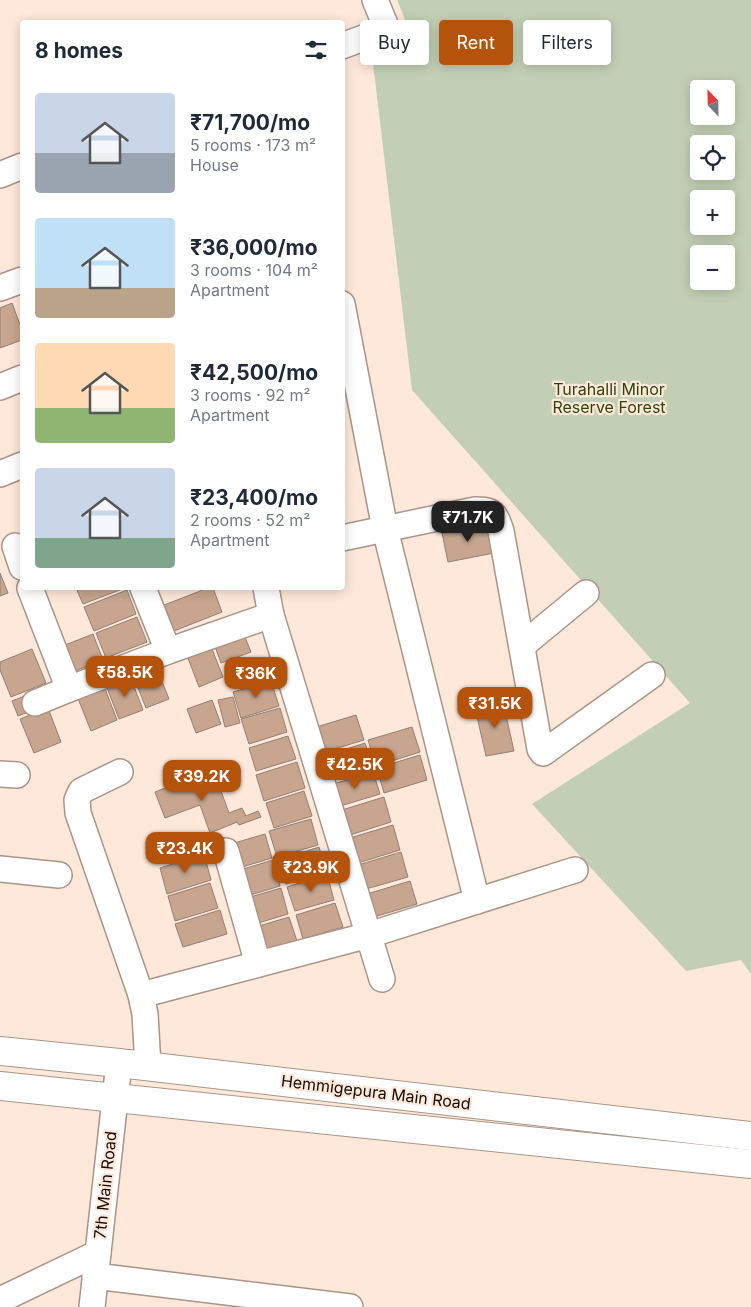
<!DOCTYPE html>
<html lang="en">
<head>
<meta charset="utf-8">
<style>
  body { margin:0; font-family:Inter,sans-serif; background:#f2f2f3; color:#1f2937; height:100vh; display:flex; flex-direction:column; font-size:19px; white-space:nowrap }
  * { box-sizing:border-box; margin:0 }
  p { font-size:16px; color:#747a83 }
  .icon { flex:none; width:28px; height:28px; fill:none; stroke:currentColor; stroke-width:2; stroke-linecap:round; stroke-linejoin:round }
  .map { position:relative; flex:1; overflow:hidden }
  .details { position:absolute; left:20px; top:20px; width:325px; height:570px; display:flex; flex-direction:column; background:#fff; border-radius:5px; box-shadow:0 2px 12px #0003 }
  .details>* { flex:none }
  .guide { position:absolute; left:360px; top:20px; width:315px; height:45px; display:flex; gap:10px }
  .needle { width:32px; rotate:338deg }
  .fabs { position:absolute; left:690px; top:80px; display:grid; gap:10px }
  .fabs a { display:grid; place-items:center; width:45px; height:45px; border-radius:5px; background:#fff; box-shadow:0 2px 12px #0003; font-size:25px }
  .price { position:absolute; translate:-50% -42px; padding:0 11px; border-radius:10px; background:#b45309; color:#fff; font-size:16px; line-height:32px; filter:drop-shadow(0 1px 2px #0008) }
  .price::after { content:''; position:absolute; left:50%; top:30px; width:15px; height:11px; margin-left:-8px; background:inherit; clip-path:polygon(0 0,100% 0,50% 100%) }
  .price.current { background:#222; color:#fff }
  ul { padding:0; list-style:none }
  li { display:flex; align-items:center; gap:15px; height:125px; padding:0 15px }
  li span { display:grid; place-items:center; flex:none; width:140px; height:100px; border-radius:5px; color:#555 }
  li>.icon { margin-inline-start:auto }
  span .icon { width:60px; height:60px; fill:#fffc; stroke-width:1 }
  li b { font-size:21px }
  h2 { display:flex; justify-content:space-between; align-items:center; height:60px; padding:0 15px; font-size:21px }
  .tag { padding:0 18px; border-radius:5px; background:#fff; box-shadow:0 2px 12px #0003; font-size:18px; line-height:45px }
  .tag.current { background:#b45309; color:#fff }
  .map>svg:first-child { display:block }
</style>
</head>
<body>
<div class="map">
<svg width="751" height="1307" viewBox="0 0 751 1307">
  <rect width="100%" height="100%" fill="#fee8da"/>
  <path fill="#c3cfb5" fill-rule="evenodd" d="M397 0H751V974L741 960 686 971 532 804 690 703 412 390 372 55 413 39ZM699 89H726V116H699ZM699 144H726V171H699ZM699 199H726V226H699ZM699 254H726V281H699Z"/>
  <g fill="#c7a58f" stroke="#937f73">
    <path d="M12 303 22 330V340L0 348V308Z"/>
    <path d="M488 524 494 553 448 562 442 533Z"/>
    <path d="M0 573 8 593 0 596Z"/>
    <path d="M76 588H125L83 604Z"/>
    <path d="M208 588H213L222 612 169 633 159 607Z"/>
    <path d="M127 590 136 614 94 631 84 607Z"/>
    <path d="M137 617 147 642 106 658 96 633Z"/>
    <path d="M242 630 251 652 221 663 213 641Z"/>
    <path d="M93 634 103 660 70 673 60 647Z"/>
    <path d="M210 644 223 677 199 687 186 653Z"/>
    <path d="M32 649 46 683 11 697 0 670V662Z"/>
    <path d="M156 666 169 699 146 708 133 675Z"/>
    <path d="M130 676 143 710 119 719 106 685Z"/>
    <path d="M271 681 279 706 241 718 233 692Z"/>
    <path d="M104 686 117 720 91 731 77 696Z"/>
    <path d="M30 694 36 709 18 716 12 701Z"/>
    <path d="M233 697 240 723 225 727 218 700Z"/>
    <path d="M212 700 221 724 196 733 187 709Z"/>
    <path d="M503 702 514 751 486 756 475 708Z"/>
    <path d="M48 708 61 742 34 753 20 719Z"/>
    <path d="M280 708 287 732 249 744 241 719Z"/>
    <path d="M356 715 364 740 321 753 313 728Z"/>
    <path d="M412 727 420 752 376 766 368 740Z"/>
    <path d="M288 736 296 759 256 771 249 748Z"/>
    <path d="M365 743 373 768 329 781 322 757Z"/>
    <path d="M420 755 427 780 384 793 377 768Z"/>
    <path d="M297 762 305 788 264 801 256 775Z"/>
    <path d="M213 769 229 813 242 808 246 816 258 811 261 817 239 825 237 822 210 833 200 805 165 818 155 792Z"/>
    <path d="M373 772 380 794 337 807 330 785Z"/>
    <path d="M304 791 312 816 274 828 266 803Z"/>
    <path d="M384 797 391 822 350 835 342 810Z"/>
    <path d="M311 819 318 845 277 857 269 831Z"/>
    <path d="M393 825 400 850 358 863 350 838Z"/>
    <path d="M265 834 272 858 239 868 231 844Z"/>
    <path d="M319 847 327 872 286 884 279 860Z"/>
    <path d="M401 852 408 877 366 889 358 865Z"/>
    <path d="M204 854 211 880 167 894 160 868Z"/>
    <path d="M273 860 280 886 247 896 240 870Z"/>
    <path d="M327 874 334 900 295 911 287 887Z"/>
    <path d="M410 881 417 904 374 917 367 894Z"/>
    <path d="M210 883 218 908 175 921 168 896Z"/>
    <path d="M281 888 288 914 255 924 247 898Z"/>
    <path d="M335 903 343 927 303 939 296 915Z"/>
    <path d="M220 910 227 934 183 947 175 924Z"/>
    <path d="M289 917 297 941 266 950 259 926Z"/>
  </g>
  <g fill="none" stroke-linecap="round" stroke-linejoin="round">
    <g stroke="#a99588" stroke-width="28">
      <g id="street">
        <path d="M342 46 387 29 375 0"/>
        <path d="M0 175 22 166"/>
        <path d="M0 288 22 280"/>
        <path d="M342 304 385 529 477 901"/>
        <path d="M0 387 22 378"/>
        <path d="M0 474 22 465"/>
        <path d="M342 538 475 510C493 510 495 513 501 531L540 749 543 753 652 675"/>
        <path d="M15 546 22 567"/>
        <path d="M30 588 69 689 168 651"/>
        <path d="M143 588 168 651 271 615 382 979"/>
        <path d="M266 588 271 615"/>
        <path d="M523 645 586 593"/>
        <path d="M35 703 69 689"/>
        <path d="M120 772 81 791 77 800 78 813 141 995 145 1014 148 1066"/>
        <path d="M0 774 17 775"/>
        <path d="M226 851 258 964"/>
        <path d="M0 869 59 875"/>
        <path d="M141 995 369 935 575 870"/>
        <path d="M95 1276 350 1307"/>
        <path d="M0 1300 98 1253"/>
        <path d="M92 1307 119 1063"/>
      </g>
    </g>
    <g stroke="#a99588" stroke-width="30">
      <g id="secondary">
        <path d="M0 1051 119 1063 751 1136"/>
        <path d="M0 1086 751 1164"/>
      </g>
    </g>
    <use href="#street" stroke="#fff" stroke-width="25"/>
    <use href="#secondary" stroke="#fff" stroke-width="28"/>
  </g>
  <g text-anchor="middle" dominant-baseline="central" stroke-width="4.5" stroke-linejoin="round" paint-order="stroke">
    <g font-size="16" fill="#30430d" stroke="#fee8da">
      <text x="609" y="389">Turahalli Minor<tspan x="609" dy="18">Reserve Forest</tspan></text>
    </g>
    <g font-size="16" fill="#110a06" stroke="#fee8da">
      <text transform="translate(376 1092) rotate(7)">Hemmigepura Main Road</text>
      <text transform="translate(105 1185) rotate(-84)">7th Main Road</text>
    </g>
  </g>
</svg>
<div class="fabs">
<a><svg class="needle" viewBox="-14 -14 28 28"><path d="M0-13l5 13h-10z" fill="#e53935"/><path d="M0 13l5-13h-10z" fill="#747a83"/></svg></a>
<a><svg class="icon" aria-label="locate" viewBox="0 0 24 24"><circle cx="12" cy="12" r="6"/><path d="M12 2v4M12 18v4M2 12h4M18 12h4"/></svg></a>
<a>+</a>
<a>−</a>
</div>
<b class="price current" style="left:468px;top:543px">₹71.7K</b>
<b class="price" style="left:125px;top:698px">₹58.5K</b>
<b class="price" style="left:256px;top:699px">₹36K</b>
<b class="price" style="left:495px;top:729px">₹31.5K</b>
<b class="price" style="left:355px;top:790px">₹42.5K</b>
<b class="price" style="left:202px;top:802px">₹39.2K</b>
<b class="price" style="left:185px;top:874px">₹23.4K</b>
<b class="price" style="left:311px;top:893px">₹23.9K</b>
<div class="guide">
<a class="tag">Buy</a>
<a class="tag current">Rent</a>
<a class="tag">Filters</a>
</div>
<section class="details">
<h2>8 homes<svg class="icon" aria-label="filters" viewBox="0 0 24 24"><path d="M4 7h16M4 17h16"/><circle cx="9" cy="7" r="2"/><circle cx="15" cy="17" r="2"/></svg></h2>
<ul>
<li><span style="background:linear-gradient(#c9d6e8 60%,#9aa5b1 0)"><svg class="icon" aria-label="home" viewBox="0 0 24 24"><path d="M3 11l9-7 9 7M6 9v11h12V9"/></svg></span><div><b>₹71,700/mo</b><p>5 rooms · 173 m²</p><p>House</p></div></li>
<li><span style="background:linear-gradient(#bfe0f5 70%,#b9a48a 0)"><svg class="icon" aria-label="home" viewBox="0 0 24 24"><path d="M3 11l9-7 9 7M6 9v11h12V9"/></svg></span><div><b>₹36,000/mo</b><p>3 rooms · 104 m²</p><p>Apartment</p></div></li>
<li><span style="background:linear-gradient(#ffd9b3 65%,#8fb573 0)"><svg class="icon" aria-label="home" viewBox="0 0 24 24"><path d="M3 11l9-7 9 7M6 9v11h12V9"/></svg></span><div><b>₹42,500/mo</b><p>3 rooms · 92 m²</p><p>Apartment</p></div></li>
<li><span style="background:linear-gradient(#c9d6e8 70%,#7fa58c 0)"><svg class="icon" aria-label="home" viewBox="0 0 24 24"><path d="M3 11l9-7 9 7M6 9v11h12V9"/></svg></span><div><b>₹23,400/mo</b><p>2 rooms · 52 m²</p><p>Apartment</p></div></li>
</ul>
</section>
</div>
</body>
</html>
